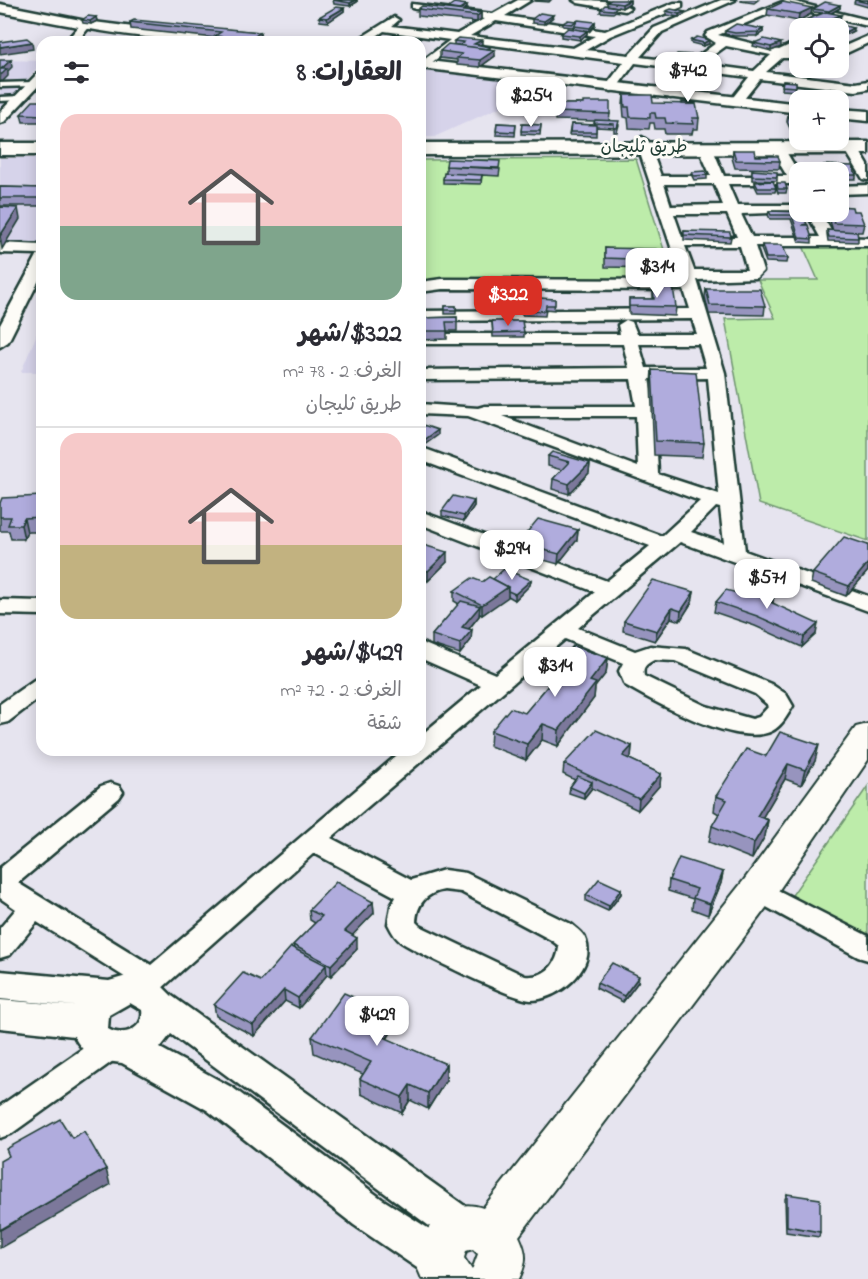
<!DOCTYPE html>
<html lang="ar">
<head>
<meta charset="utf-8">
<style>
  body { margin:0; font-family:"Indie Flower","Playpen Sans Arabic",sans-serif; background:#f7f7f7; color:#2b2b33; direction:rtl; height:100vh; display:flex; flex-direction:column; font-size:22px; white-space:nowrap }
  * { box-sizing:border-box; margin:0 }
  p { font-size:20px; color:#7c7c81 }
  .icon { flex:none; width:33px; height:33px; fill:none; stroke:currentColor; stroke-width:2; stroke-linecap:round; stroke-linejoin:round }
  .map { position:relative; flex:1; overflow:hidden; direction:ltr }
  .side { position:absolute; left:36px; top:36px; width:390px; height:720px; display:flex; flex-direction:column; background:#fff; border-radius:18px; box-shadow:0 3px 15px #0003; direction:rtl }
  .side>* { flex:none }
  .controls { position:absolute; left:789px; top:18px; display:grid; gap:12px }
  .controls a { display:grid; place-items:center; width:60px; height:60px; border-radius:12px; background:#fff; box-shadow:0 3px 15px #0003; font-size:30px }
  .price { position:absolute; translate:-50% -51px; padding:0 14px; border-radius:12px; background:#fff; color:#222; font-size:20px; line-height:39px; filter:drop-shadow(0 2px 3px #0008) }
  .price::after { content:''; position:absolute; left:50%; top:36px; width:18px; height:14px; margin-left:-9px; background:inherit; clip-path:polygon(0 0,100% 0,50% 100%) }
  .price.active { background:#d93025; color:#fff }
  ul { padding:0; list-style:none }
  li { display:grid; align-content:center; gap:12px; height:318px; padding:0 24px }
  li+li { border-top:2px solid #e1e1e2 }
  li span { display:grid; place-items:center; height:186px; border-radius:18px; color:#555 }
  li>.icon { margin-inline-start:auto }
  span .icon { width:108px; height:108px; fill:#fffc; stroke-width:1 }
  li b { font-size:26px }
  h2 { display:flex; justify-content:space-between; align-items:center; height:72px; padding:0 24px; font-size:26px }
  .map>svg:first-child { display:block }
</style>
</head>
<body>
<div class="map">
<svg width="868" height="1279" viewBox="0 0 868 1279">
  <rect width="100%" height="100%" fill="#e6e4ef"/>
  <filter id="ink" filterUnits="userSpaceOnUse"><feTurbulence type="fractalNoise" baseFrequency=".0167" numOctaves="2"/><feDisplacementMap in="SourceGraphic" scale="12" xChannelSelector="R" yChannelSelector="G"/><feConvolveMatrix kernelMatrix="1 2 1 2 8 2 1 2 1" color-interpolation-filters="sRGB"/></filter>
  <g filter="url(#ink)">
    <g fill="#d6d3ea">
      <path d="M0 60 42 61 14 97 0 109Z"/>
      <path d="M420 70 537 83 518 99 434 137H420Z"/>
      <path d="M0 158H42V245L0 246Z"/>
      <path d="M42 322V372H21Z"/>
    </g>
    <g fill="#bdecaa" stroke="#6e946f" stroke-width="1.5">
      <path d="M636 159 673 279 420 280V160Z"/>
      <path d="M803 246H868V541L759 504 725 319 775 318 758 280H818Z"/>
      <path d="M868 786V943L788 901Z"/>
    </g>
    <g fill="none" stroke-linecap="round" stroke-linejoin="round">
      <g stroke="#1f3d34" stroke-width="5">
        <g id="service">
          <path d="M0 83 34 82 37 84 34 86 0 87Z"/>
          <path d="M0 97 21 96 24 98 21 100 0 101Z"/>
        </g>
      </g>
      <g stroke="#1f3d34" stroke-width="5">
        <g id="minor">
          <path d="M518 0H531L505 16 605 31 674 3H682V7L610 36 586 50 629 55 654 28 721 0H735L662 32 640 57 689 63 716 43 705 36 708 32 787 0 868 20V26L785 7 718 35 779 50 800 40V48L790 53 796 56 794 58H782L766 72 856 83 868 81V89L856 91 760 79 740 104 736 105 730 101 749 77 695 70 674 97 670 98 664 94 684 69 635 63 615 90 611 91 605 87 624 62 462 41 425 67 421 66V62L450 40 384 31 368 42H354L394 17 399 20 392 26 457 34 484 19 416 9 412 8V4L493 14ZM496 21 595 36 573 48 470 36ZM726 46 771 55 754 71 701 64Z"/>
          <path d="M573 0C590 0 617 0 630 8L625 11 578 3Z"/>
          <path d="M86 22 91 25 77 42H65L82 23Z"/>
          <path d="M868 36V43L838 57V49Z"/>
          <path d="M42 71V82L4 122 0 123V112L38 73Z"/>
          <path d="M642 137 648 141 661 176H711L698 147 705 143 712 147 724 176H787L770 148 777 144 782 145 800 175V191L795 190 791 184H728L737 205H800V212H805L741 214 752 237H820L806 212H820L835 237 868 238V246H755L763 271 756 278 697 280 725 373 745 551 868 596V611L680 542 578 628 635 651 650 646 686 649 771 684 786 694 793 706C788 714 782 726 772 731 738 748 656 703 625 685L619 671 623 663 565 639 331 838 411 880 444 870 466 873 571 924C577 929 584 933 586 941 596 970 557 1000 531 1000 514 1000 418 953 401 942 395 938 391 930 388 924L391 906 396 897 314 853 151 998 141 1002 131 998 126 990 131 981 37 922 10 955 0 958V928L16 909 0 898V868L101 786 110 783 119 786 123 792 119 798 18 883 151 965 403 750H420V736L481 685 420 658V642L495 674 595 592 420 524V511L607 581 650 546 420 460V447L662 536 700 501 468 416 420 414V404L478 408 485 406H636L631 379 420 380V370L629 368 623 344H420V334H620L618 325 626 320 632 322 637 334H697L692 319 420 321V311L690 309 684 290 442 289 420 292V282L442 279 682 280 636 141ZM664 184H714L723 205 671 206ZM674 214H727L737 237H682ZM685 246H740L747 270H694ZM639 344H699L706 368H646ZM708 378 719 494 658 474 655 411 649 379ZM502 416H636L638 467ZM716 507 720 508 724 543 691 532ZM654 660 675 661 755 694 769 706 759 717 752 719 706 706 644 676C642 667 646 664 654 660ZM444 890 461 892 551 940 559 946C558 965 544 978 525 976L420 926 416 922C417 904 426 893 444 890Z"/>
          <path d="M851 144 856 145 868 165V180L863 179 844 148Z"/>
          <path d="M868 185V193L838 194V186Z"/>
          <path d="M0 243 42 245V274L8 342 0 347V325L38 254 0 253Z"/>
          <path d="M0 600 42 601V615L0 614Z"/>
          <path d="M42 678V696L8 722 0 724V704L34 680Z"/>
          <path d="M758 880 868 936V960L858 957 748 897 744 890 748 883Z"/>
          <path d="M109 1034 120 1038 124 1047 120 1056 11 1134 0 1138V1106L98 1038Z"/>
        </g>
      </g>
      <g stroke="#1f3d34" stroke-width="5">
        <g id="tertiary">
          <path d="M0 4 86 21 220 38 227 42C150 42 75 27 0 12Z"/>
          <path d="M420 60 800 104V113L420 68Z"/>
          <path d="M838 109 868 111V121L838 118Z"/>
          <path d="M0 971 109 981 130 975 160 984 172 996 476 1214 482 1227 476 1240 462 1246 448 1240 171 1034 160 1048 233 1088 382 1199 453 1244 459 1258 453 1272 438 1277 423 1272 354 1225 207 1110 122 1063C101 1061 83 1056 74 1036L0 1028V1000L76 1006 0 999ZM130 1003 142 1010C145 1029 122 1038 108 1029L109 1015Z"/>
        </g>
      </g>
      <g stroke="#1f3d34" stroke-width="4">
        <path id="secondary" d="M868 724V760L772 900 519 1236C527 1253 527 1262 519 1279H422C420 1273 416 1267 416 1261 415 1255 418 1249 420 1243 432 1218 454 1198 483 1208L744 880 856 727ZM473 1249 478 1254 472 1270 464 1258 466 1251Z"/>
      </g>
      <g stroke="#1f3d34" stroke-width="5">
        <g id="primary">
          <path d="M868 142V154L420 155V143Z"/>
          <rect x="0" y="143" width="42" height="12"/>
        </g>
      </g>
      <use href="#service" fill="#fdfcf7" fill-rule="evenodd"/>
      <use href="#minor" fill="#fdfcf7" fill-rule="evenodd"/>
      <use href="#tertiary" fill="#fdfcf7" fill-rule="evenodd"/>
      <use href="#secondary" fill="#fdfcf7" fill-rule="evenodd"/>
      <use href="#primary" fill="#fdfcf7" fill-rule="evenodd"/>
    </g>
    <g fill="#9794be" stroke="#1f3d34" stroke-width="1.5">
      <path d="M333 0H357V2L350 6 334 4Z"/>
      <path d="M535 0H551L549 2 535 1Z"/>
      <path d="M630 0V3L622 8 607 5V2Z"/>
      <path d="M741 0H758L754 3 741 1Z"/>
      <path d="M855 0H868V7L854 3Z"/>
      <path d="M840 5V8L832 13 840 21 823 28H808L802 27 803 21 822 13 813 12V9Z"/>
      <path d="M344 8V11L328 22 320 21 319 17Z"/>
      <path d="M467 8 463 11 481 13V19L477 22 418 16V9Z"/>
      <path d="M601 9 617 10 613 13 600 12Z"/>
      <path d="M768 9 811 14 798 21 767 15Z"/>
      <path d="M666 11 685 12 684 15 679 17 666 15Z"/>
      <path d="M96 17 97 21 91 24 83 23 82 20Z"/>
      <path d="M552 18 544 24 532 23V19Z"/>
      <path d="M576 21V23L595 22V25L590 31 584 30 587 31V34L580 40 561 37V34L573 29 574 26 572 27 563 26V23Z"/>
      <path d="M130 22 260 32V39L256 42H216L215 38 131 29Z"/>
      <path d="M838 28 853 31 845 35 838 34Z"/>
      <path d="M763 29V32L757 36H734L725 34V31Z"/>
      <path d="M691 40 709 44 703 46 691 43Z"/>
      <path d="M454 41 482 44 479 45 490 47V49L495 56 480 67 457 65V60L440 58V51L459 45H454Z"/>
      <path d="M754 43 781 47 771 51 753 46Z"/>
      <path d="M674 59H691L688 64 673 62Z"/>
      <path d="M783 81 796 82 795 91 782 90Z"/>
      <path d="M624 95 699 118 698 129H693L692 134H665L664 129H655L654 123H650L649 129 629 128 628 118 624 117 623 105Z"/>
      <path d="M42 101V122H23L21 114Z"/>
      <path d="M556 104H583L610 114 609 120 619 125 617 132H614V128L596 127V136L569 135 571 124 594 125 595 121 555 120Z"/>
      <path d="M788 115H800V137H794L787 122Z"/>
      <path d="M497 123 516 124 515 136 496 135Z"/>
      <path d="M522 124 541 125 540 135 521 134Z"/>
      <path d="M838 125 841 130 840 137H838Z"/>
      <path d="M733 150 780 161 779 169 735 168 732 158Z"/>
      <path d="M824 165 856 175V179H838V172H824L823 168Z"/>
      <path d="M446 166 500 169 499 176 482 175 481 184 443 183V179L446 173Z"/>
      <path d="M752 170 777 177V181L752 180Z"/>
      <path d="M692 172 707 175V179L694 180 692 176Z"/>
      <path d="M755 182 776 188 775 192H758L755 186Z"/>
      <path d="M777 183 787 189 786 193H778L776 187Z"/>
      <path d="M0 187 42 188V206H0Z"/>
      <path d="M769 211H800L812 239V243L799 242 791 219H770L768 215Z"/>
      <path d="M853 211 864 224 862 232H857L858 238V242L828 241 827 234V230L833 231 828 214 829 212Z"/>
      <path d="M684 231 731 237 730 242 684 240Z"/>
      <path d="M762 245 788 258 787 263 766 262 761 249Z"/>
      <path d="M605 248 657 260 656 268 605 267Z"/>
      <path d="M653 286 676 307 675 316 629 314V299H653Z"/>
      <path d="M706 289 765 306 764 315 709 314 705 297Z"/>
      <path d="M555 299 554 310 546 309 545 316 522 315V310Z"/>
      <rect x="445" y="306" width="11" height="8"/>
      <path d="M457 317V331H447V339L421 340V318Z"/>
      <path d="M492 321 524 332V337H493Z"/>
      <path d="M652 370 704 443 702 457 654 455 651 384Z"/>
      <path d="M548 456 590 463 589 473 569 494 552 489 553 479 562 470 548 466Z"/>
      <path d="M42 496V532H27L24 539H11L9 531H0V503Z"/>
      <path d="M474 501V506L464 521 442 516V511Z"/>
      <path d="M578 530 577 540 558 564 518 553V543Z"/>
      <path d="M420 544 447 562 428 581 420 579Z"/>
      <path d="M868 545V571L846 596 811 583 813 573Z"/>
      <path d="M493 579 531 580 530 585 515 600 508 596 482 615 480 614 479 616 469 629 471 640 460 654 432 645V635L459 604 454 601V591Z"/>
      <path d="M694 592 692 602 680 621 671 618 655 641 623 631 624 621Z"/>
      <path d="M737 593 773 603 816 634 802 647 755 626 714 612 716 602Z"/>
      <path d="M608 658 606 673 595 687 594 698 558 746 542 740 526 760 490 746 491 731 525 713 556 676 557 666Z"/>
      <path d="M632 746 631 757 629 759 661 774 660 785 638 810 592 788 584 798 569 793 570 787 575 780 563 774 564 764Z"/>
      <path d="M766 756 815 761 801 785 785 779 762 818 768 820 765 836 752 859 709 842 712 826 719 814 714 811 716 796Z"/>
      <path d="M723 872 721 883 708 915 692 909 693 899 668 891 669 880Z"/>
      <path d="M621 889V894L608 911 586 901V895Z"/>
      <path d="M373 902 374 913 352 935 357 949 331 976 327 974V975L299 1008 285 1001 254 1036 216 1016 214 1005 261 981 294 949 293 945 315 923 310 920 309 910Z"/>
      <path d="M638 982 623 1002 596 988 597 983Z"/>
      <path d="M393 1014V1029L387 1039 446 1064V1080L428 1109 410 1100 402 1113 361 1094 360 1079 363 1074 314 1053 312 1037Z"/>
      <path d="M787 1194 820 1232 819 1237 786 1232 785 1199Z"/>
    </g>
    <g fill="#7b789b" stroke="#1f3d34" stroke-width="1.5">
      <path d="M356 0H357V2L350 6V3Z"/>
      <path d="M630 0V3L622 8V4Z"/>
      <path d="M467 5V8L459 13V10Z"/>
      <path d="M840 5V8L828 15 829 11Z"/>
      <path d="M344 8V11L328 22 327 18Z"/>
      <path d="M812 8 811 14 798 21 799 14Z"/>
      <path d="M685 12 684 15 679 17V14Z"/>
      <path d="M481 13V19L477 22V16Z"/>
      <path d="M553 15 552 18 544 24V21Z"/>
      <path d="M841 15 840 21 823 28H818V24Z"/>
      <path d="M96 17 97 21 91 24 90 21Z"/>
      <path d="M595 22V25L590 31V28Z"/>
      <path d="M853 28V31L845 35V32Z"/>
      <path d="M763 29V32L757 36 758 32Z"/>
      <path d="M587 31V34L580 40V36Z"/>
      <path d="M260 32V39L256 42H250V40Z"/>
      <path d="M482 40V44L474 48V44Z"/>
      <path d="M709 40V44L703 46 704 43Z"/>
      <path d="M32 42 33 49 0 54V47Z"/>
      <path d="M781 43V47L771 51V47Z"/>
      <path d="M495 50V56L480 67V60Z"/>
      <path d="M11 60 12 67 8 71V76L3 81H0L1 69Z"/>
      <path d="M18 208 20 219 2 249 0 236Z"/>
      <path d="M438 430V435L420 448V443Z"/>
      <path d="M590 463 589 473 569 494V484Z"/>
      <path d="M474 501V506L464 521V516Z"/>
      <path d="M24 518 27 532 24 539 21 525Z"/>
      <path d="M578 530 577 540 558 564 559 554Z"/>
      <path d="M447 552V562L428 581V571Z"/>
      <path d="M868 563V571L846 596 849 586Z"/>
      <path d="M531 580 530 585 515 600V594Z"/>
      <path d="M508 587V597L482 615V605Z"/>
      <path d="M694 592 692 602 680 621 681 611Z"/>
      <path d="M774 593 773 603 768 601Z"/>
      <path d="M480 606 479 616 462 637V627Z"/>
      <path d="M672 608 671 618 655 641 657 631Z"/>
      <path d="M818 624 816 634 802 647 804 637Z"/>
      <path d="M472 630 471 640 460 654V644Z"/>
      <path d="M608 658 606 673 595 687 594 698 558 746 559 730 590 681Z"/>
      <path d="M543 724 542 740 526 760 527 744Z"/>
      <path d="M819 745 815 761 801 785 805 770Z"/>
      <path d="M632 746 631 757 622 767 623 756Z"/>
      <path d="M788 764 785 779 754 832 757 816Z"/>
      <path d="M661 774 660 785 638 810 639 799Z"/>
      <path d="M592 782V788L584 798V793Z"/>
      <path d="M768 820 765 836 752 859 754 843Z"/>
      <path d="M723 872 721 883 708 915 710 904Z"/>
      <path d="M621 889V894L608 911 609 906Z"/>
      <path d="M373 902 374 913 346 942 345 931Z"/>
      <path d="M357 938V949L331 976V965Z"/>
      <path d="M326 965 327 975 299 1008 298 998Z"/>
      <path d="M639 976 638 982 623 1002 624 996Z"/>
      <path d="M284 990 285 1001 254 1036 253 1025Z"/>
      <path d="M393 1014V1029L379 1051V1035Z"/>
      <path d="M446 1064V1080L428 1109V1093Z"/>
      <path d="M410 1085V1100L402 1113V1097Z"/>
      <path d="M106 1169 110 1185 0 1248V1230Z"/>
    </g>
    <g fill="#b0acdd" stroke="#1f3d34" stroke-width="1.5">
      <path d="M333 0H356L350 3Z"/>
      <path d="M611 0H630L622 4 607 2Z"/>
      <path d="M855 0H868V3Z"/>
      <path d="M783 2 812 8 799 14 768 9Z"/>
      <path d="M825 2 840 5 829 11 813 9Z"/>
      <path d="M454 3 467 5 459 10 447 8Z"/>
      <path d="M605 5 617 7 613 10 601 9Z"/>
      <path d="M422 6 481 13 477 16 418 9Z"/>
      <path d="M336 7 344 8 327 18 319 17Z"/>
      <path d="M671 9 685 12 679 14 666 11Z"/>
      <path d="M826 12 841 15 818 24 803 21Z"/>
      <path d="M540 13 553 15 544 21 532 19Z"/>
      <path d="M88 16 96 17 90 21 82 20Z"/>
      <path d="M134 20 260 32 250 40 215 36 221 32 130 22Z"/>
      <path d="M568 20 576 21 572 24 563 23Z"/>
      <path d="M578 20 595 22 590 28 574 26Z"/>
      <path d="M736 24 763 29 758 32 735 33 725 31Z"/>
      <path d="M837 24 853 28 845 32 838 30V28H829Z"/>
      <path d="M568 28 587 31 580 36 561 34Z"/>
      <path d="M697 37 709 40 704 43 691 40Z"/>
      <path d="M27 38 32 42 0 47V42Z"/>
      <path d="M458 38 482 40 474 44 490 47 487 49 459 46 464 42 454 41Z"/>
      <path d="M764 39 781 43 771 47 754 43Z"/>
      <path d="M448 44 495 50 480 60 457 58 462 54 440 51Z"/>
      <path d="M677 54 692 55 688 60 674 59Z"/>
      <path d="M0 60H11L1 69H7L2 74H0Z"/>
      <path d="M783 81 796 82V87L782 86Z"/>
      <path d="M624 95H652L653 103 696 104 699 118H692L694 124 666 123 665 118H656L655 113H650V118L630 117 629 107H625Z"/>
      <path d="M33 101H42V115L21 114Z"/>
      <path d="M583 102H610V114L555 112 556 104H583Z"/>
      <path d="M682 102 696 103 695 104H682Z"/>
      <path d="M788 115H800V130H795Z"/>
      <path d="M595 120 619 121 617 128H614V124L594 123Z"/>
      <path d="M497 123 516 124 515 132 496 131Z"/>
      <path d="M522 124 541 125 540 131H521Z"/>
      <path d="M571 124 596 125V132H570Z"/>
      <path d="M733 150H755L756 156H778L780 161 736 160Z"/>
      <path d="M447 159 500 161 499 168 446 166Z"/>
      <path d="M824 165 853 166 856 175H838V172H837L836 171H825Z"/>
      <path d="M752 170 777 172V177L752 176Z"/>
      <path d="M705 171 707 175 694 176 692 172Z"/>
      <path d="M444 173 482 175 481 180 443 179Z"/>
      <path d="M773 181 776 188H758L755 182Z"/>
      <path d="M777 183H785L787 189H778Z"/>
      <path d="M0 187 42 188V198H0Z"/>
      <path d="M838 206 852 207 853 211H859L864 224 834 223 831 212H838Z"/>
      <path d="M0 207 18 208 0 236Z"/>
      <path d="M769 211 801 212 807 224 802 225H808L812 239 799 238 792 215H771Z"/>
      <path d="M827 230 857 232 858 238 829 237Z"/>
      <path d="M684 231 730 232 731 237 684 235Z"/>
      <path d="M762 245H782L788 258H766Z"/>
      <path d="M605 248 656 249 657 260 605 258Z"/>
      <path d="M653 286 673 287 676 307 629 306V299H654Z"/>
      <path d="M706 289H760L765 306 710 305Z"/>
      <path d="M524 297 555 299V305H546L545 311 522 310Z"/>
      <rect x="445" y="306" width="11" height="4"/>
      <path d="M457 317V322H446L447 331H421V318Z"/>
      <path d="M492 321H522L524 332 493 333Z"/>
      <path d="M652 370 696 372 704 443 656 441Z"/>
      <path d="M420 424 438 430 420 443Z"/>
      <path d="M552 452 590 463 569 484 553 479 569 462 548 456Z"/>
      <path d="M42 496V517L24 518 21 525H8L11 517H0V503L2 498Z"/>
      <path d="M453 496 474 501 464 516 442 511Z"/>
      <path d="M538 519 578 530 559 554 518 543Z"/>
      <path d="M844 537 868 545V563L849 586 813 573Z"/>
      <path d="M420 544 447 552 428 571 420 569Z"/>
      <path d="M504 569 531 580 515 594 508 591V587L493 579Z"/>
      <path d="M489 577 508 587 482 605 454 591 472 578 482 582Z"/>
      <path d="M653 580 694 592 681 611 672 608 657 631 624 621Z"/>
      <path d="M742 587 763 594 766 590 774 593 768 601 818 624 804 637 757 616 716 602 726 590 737 593Z"/>
      <path d="M461 601 480 606 462 627 472 630 460 644 432 635Z"/>
      <path d="M573 646 608 658 590 681 596 683 559 730 543 724 527 744 491 731 510 708 525 713 563 668 557 666Z"/>
      <path d="M596 730 632 746 623 756 661 774 639 799 564 764Z"/>
      <path d="M780 732 819 745 805 770 788 764 757 816 768 820 754 843 712 826 727 800 716 796 746 749 766 756Z"/>
      <path d="M578 776 592 782 584 793 570 787Z"/>
      <path d="M679 858 723 872 710 904 693 898 697 889 669 880Z"/>
      <path d="M599 879 621 889 609 906 586 895Z"/>
      <path d="M336 882 373 902 345 931 357 938 331 965 293 945 322 916 309 910Z"/>
      <path d="M291 947 326 965 298 998 284 990 253 1025 214 1005 243 973 261 981Z"/>
      <path d="M612 963 639 976 624 996 597 983Z"/>
      <path d="M344 993 393 1014 379 1035 446 1064 428 1093 410 1085 402 1097 360 1079 371 1062 312 1037Z"/>
      <path d="M60 1119 72 1138 84 1131 106 1169 0 1230V1161L9 1156 6 1149Z"/>
      <path d="M787 1194 820 1199V1232L787 1226Z"/>
    </g>
  </g>
  <g text-anchor="middle" dominant-baseline="central" stroke-width="6" stroke-linejoin="round" paint-order="stroke">
    <g font-size="18" fill="#1f3d34" stroke="#fdfcf7">
      <text x="644" y="148">طريق ثليجان</text>
    </g>
  </g>
</svg>
<div class="controls">
<a><svg class="icon" aria-label="locate" viewBox="0 0 24 24"><circle cx="12" cy="12" r="6"/><path d="M12 2v4M12 18v4M2 12h4M18 12h4"/></svg></a>
<a>+</a>
<a>−</a>
</div>
<b class="price" style="left:688px;top:103px">$742</b>
<b class="price" style="left:531px;top:128px">$254</b>
<b class="price" style="left:657px;top:299px">$314</b>
<b class="price active" style="left:508px;top:327px">$322</b>
<b class="price" style="left:512px;top:581px">$294</b>
<b class="price" style="left:767px;top:610px">$571</b>
<b class="price" style="left:555px;top:698px">$314</b>
<b class="price" style="left:377px;top:1047px">$429</b>
<section class="side">
<h2>العقارات: 8<svg class="icon" aria-label="filters" viewBox="0 0 24 24"><path d="M4 7h16M4 17h16"/><circle cx="9" cy="7" r="2"/><circle cx="15" cy="17" r="2"/></svg></h2>
<ul>
<li><span style="background:linear-gradient(#f6c9c9 60%,#7fa58c 0)"><svg class="icon" aria-label="home" viewBox="0 0 24 24"><path d="M3 11l9-7 9 7M6 9v11h12V9"/></svg></span><div><b>$322/شهر</b><p>الغرف: 2 · 78 m²</p><p>طريق ثليجان</p></div></li>
<li><span style="background:linear-gradient(#f6c9c9 60%,#c2b280 0)"><svg class="icon" aria-label="home" viewBox="0 0 24 24"><path d="M3 11l9-7 9 7M6 9v11h12V9"/></svg></span><div><b>$429/شهر</b><p>الغرف: 2 · 72 m²</p><p>شقة</p></div></li>
</ul>
</section>
</div>
</body>
</html>
